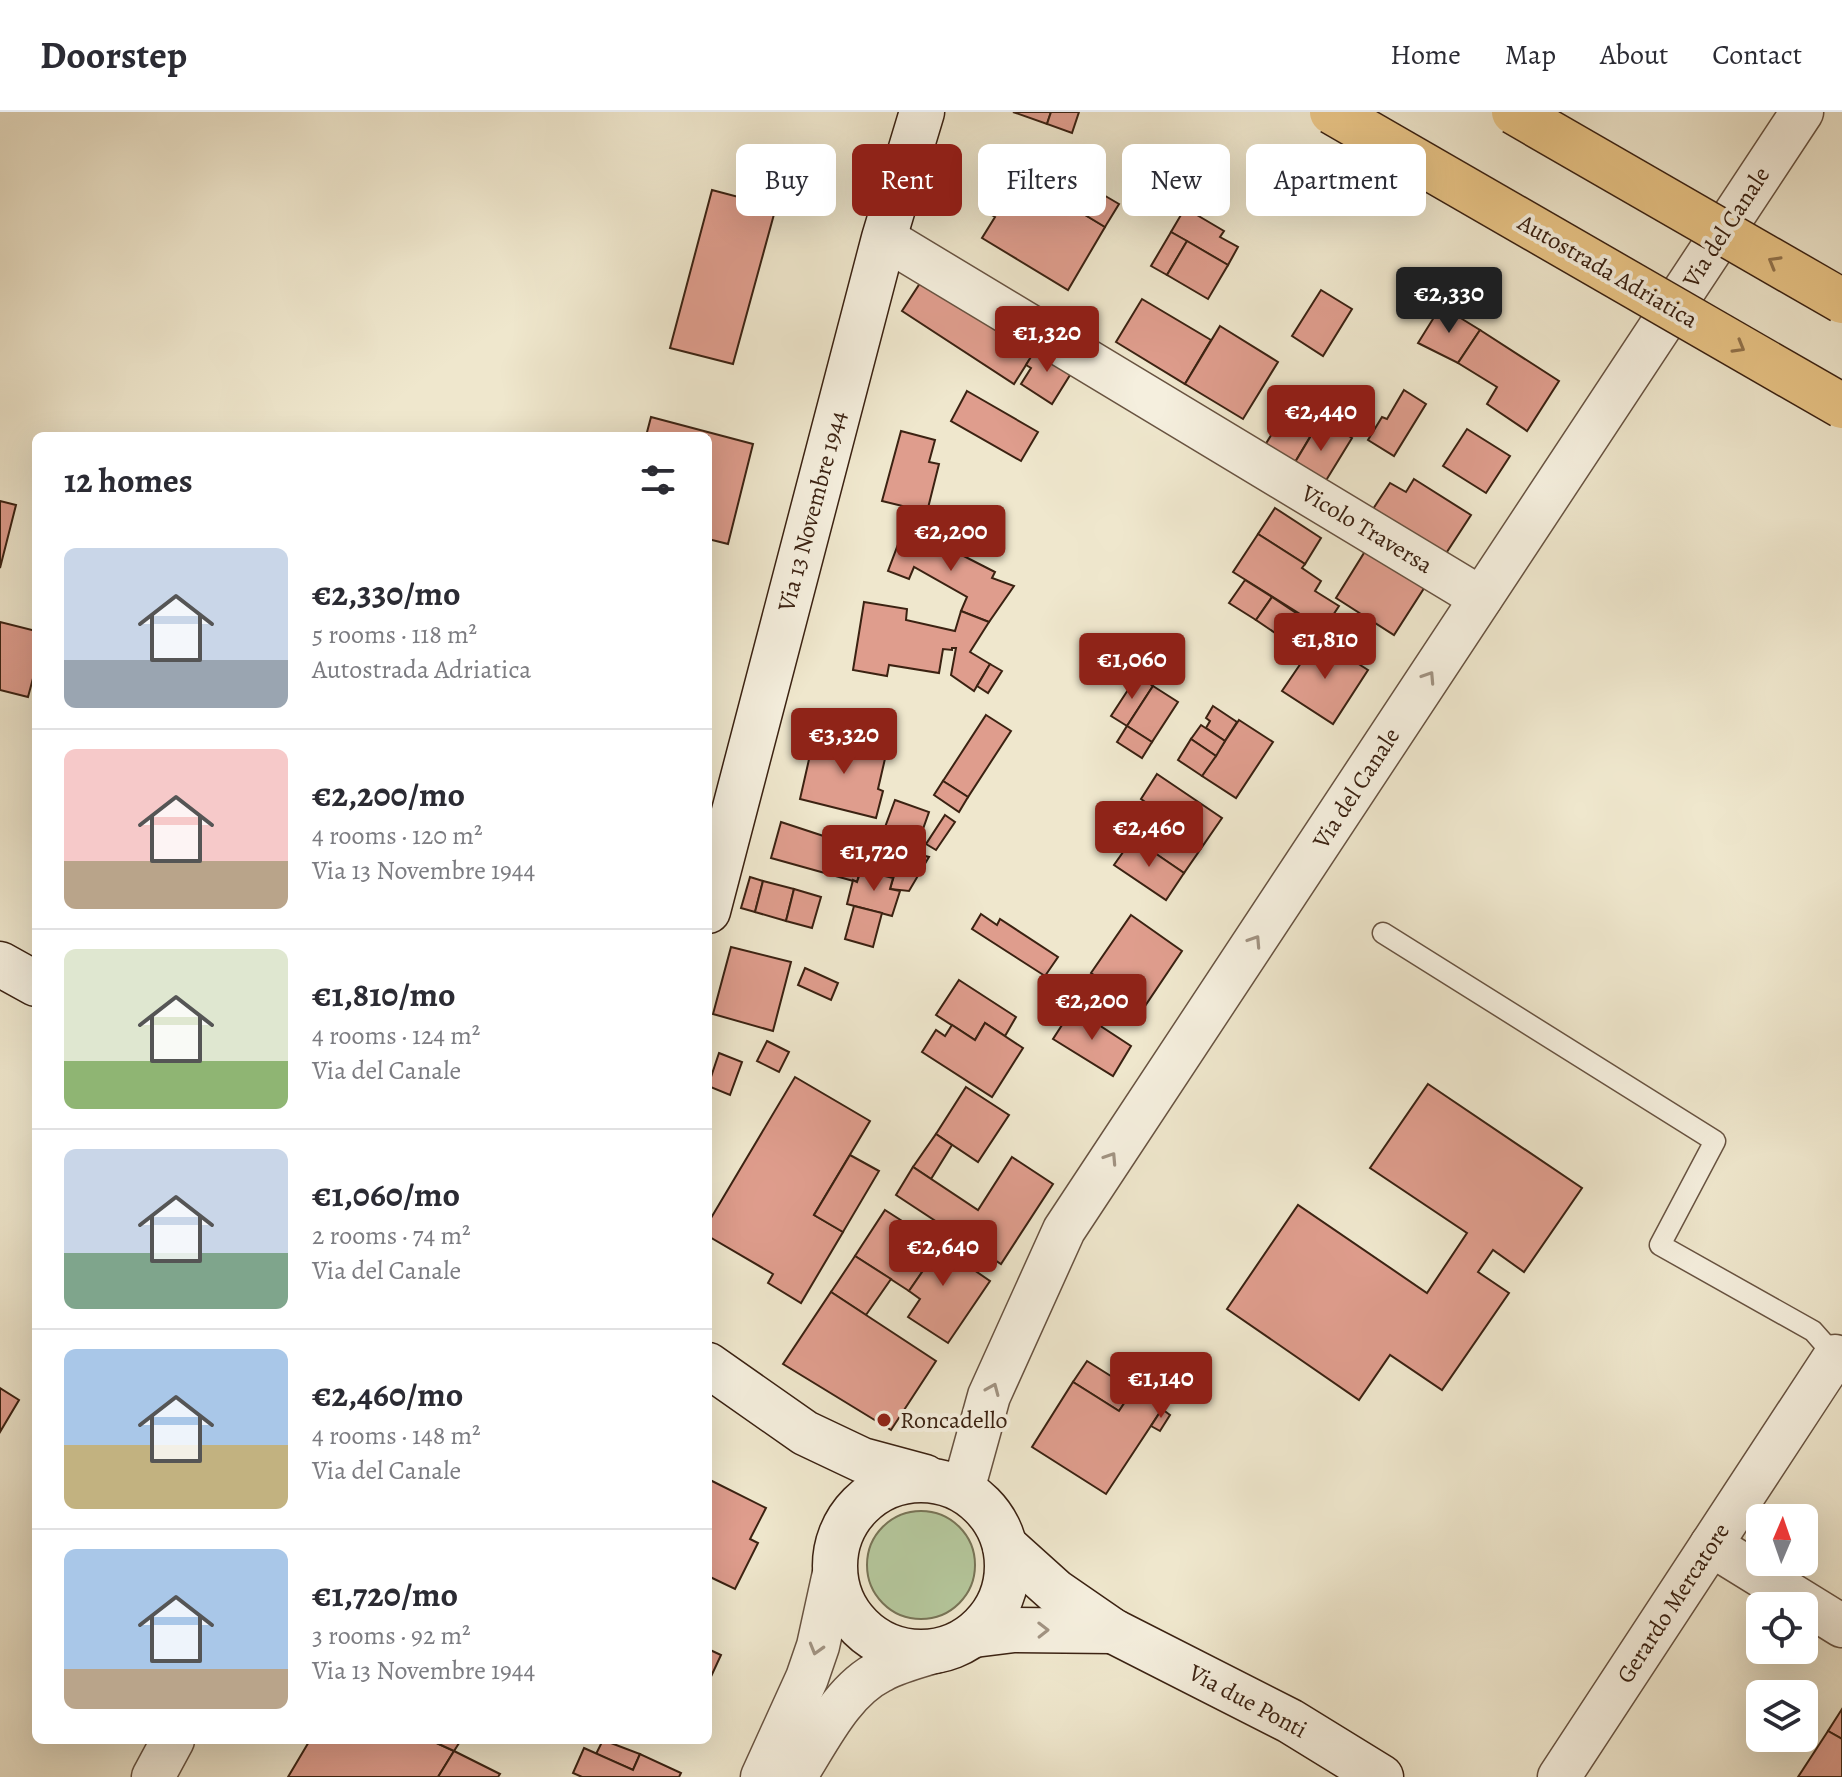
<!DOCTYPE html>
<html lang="en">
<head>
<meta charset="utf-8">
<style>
  body { margin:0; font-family:Alegreya,serif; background:#f7f7f7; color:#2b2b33; height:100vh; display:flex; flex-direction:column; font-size:30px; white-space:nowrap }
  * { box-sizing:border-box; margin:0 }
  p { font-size:26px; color:#7c7c81 }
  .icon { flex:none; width:44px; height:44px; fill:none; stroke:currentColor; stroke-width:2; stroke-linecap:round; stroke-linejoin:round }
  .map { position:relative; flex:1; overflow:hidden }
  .sheet { position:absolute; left:32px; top:320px; width:680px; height:1312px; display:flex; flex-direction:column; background:#fff; border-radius:12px; box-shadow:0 8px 32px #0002 }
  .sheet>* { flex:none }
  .guide { position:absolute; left:736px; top:32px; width:760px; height:72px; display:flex; gap:16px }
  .needle { width:52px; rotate:2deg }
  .buttons { position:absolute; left:1746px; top:1392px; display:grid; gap:16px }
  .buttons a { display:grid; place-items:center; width:72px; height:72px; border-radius:12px; background:#fff; box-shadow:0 8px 32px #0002; font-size:40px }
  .price { position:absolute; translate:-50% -68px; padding:0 18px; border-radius:8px; background:#8f2418; color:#fff; font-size:26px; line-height:52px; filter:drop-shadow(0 2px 4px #0008) }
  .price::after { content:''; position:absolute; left:50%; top:48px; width:24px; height:18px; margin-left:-12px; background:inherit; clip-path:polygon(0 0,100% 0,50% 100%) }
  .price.on { background:#222; color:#fff }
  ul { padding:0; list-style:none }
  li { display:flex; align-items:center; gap:24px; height:200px; padding:0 32px }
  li+li { border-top:2px solid #e1e1e2 }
  li span { display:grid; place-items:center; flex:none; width:224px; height:160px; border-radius:12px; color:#555 }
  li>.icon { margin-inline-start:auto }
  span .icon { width:96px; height:96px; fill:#fffc; stroke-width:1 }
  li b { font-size:34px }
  h2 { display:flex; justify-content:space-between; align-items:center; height:96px; padding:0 32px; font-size:34px }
  .chip { padding:0 28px; border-radius:12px; background:#fff; box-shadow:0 8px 32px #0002; font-size:28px; line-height:72px }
  .chip.on { background:#8f2418; color:#fff }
  header { display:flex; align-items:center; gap:48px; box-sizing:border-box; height:112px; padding:0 40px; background:#fff; border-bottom:2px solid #e1e1e2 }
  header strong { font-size:38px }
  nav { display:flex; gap:44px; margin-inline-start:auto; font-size:28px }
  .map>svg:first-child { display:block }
</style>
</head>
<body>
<header>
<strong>Doorstep</strong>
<nav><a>Home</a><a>Map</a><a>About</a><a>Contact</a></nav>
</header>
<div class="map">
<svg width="1842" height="1665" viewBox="0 0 1842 1665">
  <rect width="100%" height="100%" fill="#efe7cd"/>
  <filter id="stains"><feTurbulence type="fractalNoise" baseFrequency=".0025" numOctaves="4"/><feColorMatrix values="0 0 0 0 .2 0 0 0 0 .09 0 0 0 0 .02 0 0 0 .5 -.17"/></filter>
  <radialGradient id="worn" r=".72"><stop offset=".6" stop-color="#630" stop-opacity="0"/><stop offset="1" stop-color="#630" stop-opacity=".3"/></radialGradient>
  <circle fill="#b5c79c" stroke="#787457" stroke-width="2" cx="921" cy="1453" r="54"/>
  <g fill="#df9d8d" stroke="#3b2212" stroke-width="2">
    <path d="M1013 0H1051L1047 12Z"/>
    <path d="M1051 0H1079L1072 21 1047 12Z"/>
    <path d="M1004 54 1105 115 1068 178 982 126 995 105 980 96Z"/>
    <path d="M1090 75 1119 92 1105 115 1077 98Z"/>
    <path d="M712 78 776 95 733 252 670 236Z"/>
    <path d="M1185 96 1224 119 1220 125 1238 135 1228 153 1171 120Z"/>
    <path d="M1171 120 1187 129 1167 163 1151 154Z"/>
    <path d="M1187 129 1228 153 1208 187 1167 163Z"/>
    <path d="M926 162 1038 234 1014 272 902 199Z"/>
    <path d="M1321 178 1352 197 1323 244 1292 224Z"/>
    <path d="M1142 187 1211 228 1185 272 1116 230Z"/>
    <path d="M1441 194 1480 218 1458 251 1418 231Z"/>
    <path d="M1220 214 1278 250 1243 307 1185 272Z"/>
    <path d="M1480 218 1559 269 1527 319 1487 292 1497 275 1458 251Z"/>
    <path d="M1039 232 1075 255 1052 292 1021 272 1031 256 1026 253Z"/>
    <path d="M1404 278 1426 292 1394 344 1368 328 1382 305 1387 307Z"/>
    <path d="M967 279 1038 320 1021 349 951 309Z"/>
    <path d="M1294 286 1323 303 1291 357 1262 338Z"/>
    <path d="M651 305 753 332 728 432 708 427V324H646Z"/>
    <path d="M1321 307 1352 326 1322 375 1291 357Z"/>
    <path d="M1467 317 1510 344 1486 381 1443 354Z"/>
    <path d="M901 319 935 328 929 350 939 352 927 400 882 389Z"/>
    <path d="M1414 367 1471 403 1441 449 1373 397 1390 371 1406 380Z"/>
    <path d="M0 389 16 393 0 456Z"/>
    <path d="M1275 396 1321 426 1305 452 1258 422Z"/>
    <path d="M905 414 995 460 992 466 1014 474 989 510 961 499 967 485 914 455 909 467 888 459Z"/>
    <path d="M1258 422 1305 452 1302 456 1321 469 1315 479 1339 494 1324 517 1233 460Z"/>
    <path d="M1369 433 1428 470 1394 523 1336 486Z"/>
    <path d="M1245 468 1272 485 1256 508 1229 491Z"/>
    <path d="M1272 485 1302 505 1287 529 1256 508Z"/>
    <path d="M864 490 907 497 906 508 955 519 961 499 989 510 970 540 990 552 974 579 951 563 956 536H952V538L943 537 939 561 889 553 887 564 853 558Z"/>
    <path d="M1302 505 1324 516 1308 542 1287 529Z"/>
    <path d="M0 510 36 519V555L28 585 0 578Z"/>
    <path d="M1318 526 1368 558 1333 612 1282 579Z"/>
    <path d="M990 552 1002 559 988 581 977 574Z"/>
    <path d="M1137 564 1153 574 1127 614 1111 604Z"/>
    <path d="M1153 574 1178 590 1152 630 1127 614Z"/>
    <path d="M1213 594 1237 610 1225 629 1206 616 1210 609 1206 606Z"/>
    <path d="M986 603 1011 619 968 685 943 669Z"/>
    <path d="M1239 608 1273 630 1236 686 1202 664Z"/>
    <path d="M1201 613 1225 629 1216 644 1191 627Z"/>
    <path d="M1127 614 1152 630 1142 646 1117 630Z"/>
    <path d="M815 621 887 638 878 677 883 679 876 706 800 687Z"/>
    <path d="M1191 627 1216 644 1202 664 1178 648Z"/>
    <path d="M1157 662 1222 706 1184 761 1150 738 1171 708 1141 687Z"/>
    <path d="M943 669 968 685 959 700 934 683Z"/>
    <path d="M895 688 929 700 918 731 884 718Z"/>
    <path d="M945 703 955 710 936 738 926 732Z"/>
    <path d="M781 710 866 738 857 770 771 746Z"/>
    <path d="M1133 726 1184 761 1166 788 1114 753Z"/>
    <path d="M866 738 898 747 893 766 861 758Z"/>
    <path d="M902 738 929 745 909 779 890 777Z"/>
    <path d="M861 758 893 766 890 777 900 779 892 804 847 792 853 768 857 770Z"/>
    <path d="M750 765 763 769 755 800 741 796Z"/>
    <path d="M763 769 794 777 786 809 755 800Z"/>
    <path d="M794 777 821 785 812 816 786 809Z"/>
    <path d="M854 794 882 801 873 835 845 827Z"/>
    <path d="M981 802 997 813 1000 807 1058 845 1045 864 972 817Z"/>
    <path d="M1131 803 1182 839 1143 897 1091 861Z"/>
    <path d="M731 835 791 850 773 919 713 902Z"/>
    <path d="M805 856 838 871 831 888 798 873Z"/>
    <path d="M959 868 1016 905 1005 924 985 911 975 928 936 903Z"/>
    <path d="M1073 896 1131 934 1113 964 1053 927Z"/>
    <path d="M985 911 1023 936 992 985 922 940 936 918 945 924 952 913 975 928Z"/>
    <path d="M767 929 789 940 779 960 757 949Z"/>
    <path d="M719 941 742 950 730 983 708 974Z"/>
    <path d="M795 965 870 1009 814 1103 843 1120 801 1191 768 1171 773 1162 708 1124V1111Z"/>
    <path d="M1428 972 1582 1076 1524 1160 1493 1138 1478 1160 1509 1181 1442 1278 1390 1243 1359 1288 1227 1197 1298 1093 1427 1181 1467 1121 1370 1056Z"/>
    <path d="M966 975 1009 1003 978 1050 936 1022Z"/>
    <path d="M936 1022 952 1033 931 1067 913 1055Z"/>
    <path d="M850 1043 879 1059 843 1120 814 1103Z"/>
    <path d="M1012 1045 1053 1072 1001 1152 896 1083 913 1055 978 1098Z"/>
    <path d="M885 1098 913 1116 902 1132 929 1150 909 1179 855 1144Z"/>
    <path d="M913 1116 990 1169 948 1231 908 1205 920 1187 909 1179 929 1150 902 1132Z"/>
    <path d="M855 1144 891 1167 866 1203 831 1180Z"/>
    <path d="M831 1180 936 1249 891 1318 783 1252Z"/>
    <path d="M1087 1249 1133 1278 1119 1299 1073 1270Z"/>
    <path d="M1073 1270 1119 1299 1133 1278 1162 1297 1106 1382 1032 1335Z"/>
    <path d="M0 1276 19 1288 0 1320Z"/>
    <path d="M1162 1297 1170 1303 1160 1319 1151 1314Z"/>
    <path d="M708 1367 766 1396 750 1427 758 1431 735 1477 708 1464Z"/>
    <path d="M708 1537 721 1543 708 1571Z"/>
    <path d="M1842 1597V1627L1828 1619Z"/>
    <path d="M1828 1619 1842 1627V1665H1798Z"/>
    <path d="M310 1628H430L454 1639 438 1665H288Z"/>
    <path d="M430 1628H461L454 1639Z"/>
    <path d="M603 1628 640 1642 633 1658 596 1642Z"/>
    <path d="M584 1636 633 1658 640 1642 681 1661 679 1665H582L573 1661Z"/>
    <path d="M454 1639 500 1662 498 1665H438Z"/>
  </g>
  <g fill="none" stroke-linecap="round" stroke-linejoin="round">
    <g stroke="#685341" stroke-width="23">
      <path id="lane" d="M1383 821 1715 1029 1660 1133 1813 1219 1835 1244"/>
    </g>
    <g stroke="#685341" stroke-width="45">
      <g id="street">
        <path d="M884 126 1481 486"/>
        <path d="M963 1378 989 1284 1064 1118 1802 0"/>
        <path d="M1711 1433 1842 1514"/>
        <path d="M153 1665 173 1628"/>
        <path d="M762 1665 807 1566 818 1534 834 1461"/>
        <path d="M795 1665C819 1628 841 1579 881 1559 901 1548 926 1543 947 1536"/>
        <path d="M1559 1665 1835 1244 1842 1248"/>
      </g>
    </g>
    <g stroke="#3b2212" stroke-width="47">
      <g id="secondary">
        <path d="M708 799 884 126 922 0"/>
        <path d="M0 852 36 872"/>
        <path d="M708 1253 805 1321 862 1348 925 1365"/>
        <circle cx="921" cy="1454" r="86"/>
        <path d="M1005 1434 1055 1479 1113 1519 1290 1609 1381 1665"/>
        <path d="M974 1523 1014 1518 1113 1519"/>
      </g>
    </g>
    <use href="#lane" stroke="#f5efde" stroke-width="20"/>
    <use href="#street" stroke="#f5efde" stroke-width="42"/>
    <use href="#secondary" stroke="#f5efde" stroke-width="44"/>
    <g stroke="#3b2212" stroke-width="47" stroke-linecap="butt">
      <g id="highway-bridge">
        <path d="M1332 0 1842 294"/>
        <path d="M1514 0 1842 189"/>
      </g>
    </g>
    <use href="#highway-bridge" stroke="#e8c486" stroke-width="44"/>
  </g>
  <defs><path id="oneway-chevron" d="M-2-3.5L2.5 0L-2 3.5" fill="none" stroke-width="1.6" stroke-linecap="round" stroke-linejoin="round" transform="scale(2)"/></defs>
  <g stroke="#92734c">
    <use href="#oneway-chevron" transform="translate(1774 150) rotate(-150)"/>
    <use href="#oneway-chevron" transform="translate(1739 235) rotate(30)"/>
  </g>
  <g stroke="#a19382">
    <use href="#oneway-chevron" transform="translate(1429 565) rotate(-57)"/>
    <use href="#oneway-chevron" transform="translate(1255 829) rotate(-57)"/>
    <use href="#oneway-chevron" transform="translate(1111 1046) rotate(-57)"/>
    <use href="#oneway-chevron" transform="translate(993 1277) rotate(-67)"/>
    <use href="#oneway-chevron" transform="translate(1043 1518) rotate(-1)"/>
    <use href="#oneway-chevron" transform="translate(816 1537) rotate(106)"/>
  </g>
  <circle fill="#8f2418" stroke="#f5efde" stroke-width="3" cx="884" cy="1308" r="8"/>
  <g text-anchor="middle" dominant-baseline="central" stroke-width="8" stroke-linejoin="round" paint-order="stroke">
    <g font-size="24" fill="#3b2212" stroke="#f5efde">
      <text transform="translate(1726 115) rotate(-57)">Via del Canale</text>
      <text transform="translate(1608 159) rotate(30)">Autostrada Adriatica</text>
      <text transform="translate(812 399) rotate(-75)">Via 13 Novembre 1944</text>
      <text transform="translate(1367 417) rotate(31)">Vicolo Traversa</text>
      <text transform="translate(1356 676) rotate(-57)">Via del Canale</text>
      <text transform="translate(1673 1491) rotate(-57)">Gerardo Mercatore</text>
      <text transform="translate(1248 1589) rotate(28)">Via due Ponti</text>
    </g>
    <g font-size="24" fill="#3b2212" stroke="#f5efde" text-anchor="start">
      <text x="900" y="1308">Roncadello</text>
    </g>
  </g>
  <rect width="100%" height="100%" filter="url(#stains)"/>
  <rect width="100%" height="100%" fill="url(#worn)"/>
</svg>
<div class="buttons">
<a><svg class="needle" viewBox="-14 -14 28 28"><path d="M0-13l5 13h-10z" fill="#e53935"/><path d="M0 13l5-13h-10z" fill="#7c7c81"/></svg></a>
<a><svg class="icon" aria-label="locate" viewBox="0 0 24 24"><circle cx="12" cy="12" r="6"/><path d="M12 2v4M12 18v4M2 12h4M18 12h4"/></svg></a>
<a><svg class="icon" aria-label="layers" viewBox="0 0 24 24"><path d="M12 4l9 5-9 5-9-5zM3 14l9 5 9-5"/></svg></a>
</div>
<b class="price on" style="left:1449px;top:223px">€2,330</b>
<b class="price" style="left:1047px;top:262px">€1,320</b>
<b class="price" style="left:1321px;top:341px">€2,440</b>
<b class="price" style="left:951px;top:461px">€2,200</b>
<b class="price" style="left:1325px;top:569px">€1,810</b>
<b class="price" style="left:1132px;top:589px">€1,060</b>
<b class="price" style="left:844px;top:664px">€3,320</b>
<b class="price" style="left:1149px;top:757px">€2,460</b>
<b class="price" style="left:874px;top:781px">€1,720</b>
<b class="price" style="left:1092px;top:930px">€2,200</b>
<b class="price" style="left:943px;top:1176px">€2,640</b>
<b class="price" style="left:1161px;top:1308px">€1,140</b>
<div class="guide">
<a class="chip">Buy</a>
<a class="chip on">Rent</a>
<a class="chip">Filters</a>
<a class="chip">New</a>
<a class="chip">Apartment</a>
</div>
<section class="sheet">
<h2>12 homes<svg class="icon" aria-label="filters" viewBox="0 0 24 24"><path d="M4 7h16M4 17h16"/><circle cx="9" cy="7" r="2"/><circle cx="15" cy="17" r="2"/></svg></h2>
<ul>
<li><span style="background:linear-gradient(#c9d6e8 70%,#9aa5b1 0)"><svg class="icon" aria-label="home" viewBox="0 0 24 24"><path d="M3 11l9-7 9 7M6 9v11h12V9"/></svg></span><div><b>€2,330/mo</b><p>5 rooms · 118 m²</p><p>Autostrada Adriatica</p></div></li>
<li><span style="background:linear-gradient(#f6c9c9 70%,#b9a48a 0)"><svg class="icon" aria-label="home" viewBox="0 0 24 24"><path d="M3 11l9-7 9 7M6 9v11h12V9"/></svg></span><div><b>€2,200/mo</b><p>4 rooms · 120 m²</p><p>Via 13 Novembre 1944</p></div></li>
<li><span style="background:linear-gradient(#dfe7d0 70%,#8fb573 0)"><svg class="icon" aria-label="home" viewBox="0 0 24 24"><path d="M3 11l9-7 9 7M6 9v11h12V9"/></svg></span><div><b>€1,810/mo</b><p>4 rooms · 124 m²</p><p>Via del Canale</p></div></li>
<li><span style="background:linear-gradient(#c9d6e8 65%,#7fa58c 0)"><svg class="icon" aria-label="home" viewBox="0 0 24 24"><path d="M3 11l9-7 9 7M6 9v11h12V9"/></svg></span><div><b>€1,060/mo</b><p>2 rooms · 74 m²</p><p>Via del Canale</p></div></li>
<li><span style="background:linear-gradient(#a9c7e8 60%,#c2b280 0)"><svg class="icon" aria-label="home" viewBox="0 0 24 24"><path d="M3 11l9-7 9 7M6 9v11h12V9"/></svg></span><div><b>€2,460/mo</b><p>4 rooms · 148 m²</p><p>Via del Canale</p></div></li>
<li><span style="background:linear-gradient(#a9c7e8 75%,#b9a48a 0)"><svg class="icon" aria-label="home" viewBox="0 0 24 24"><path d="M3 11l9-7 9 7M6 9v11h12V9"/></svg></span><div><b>€1,720/mo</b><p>3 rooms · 92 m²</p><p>Via 13 Novembre 1944</p></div></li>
</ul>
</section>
</div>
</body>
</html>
